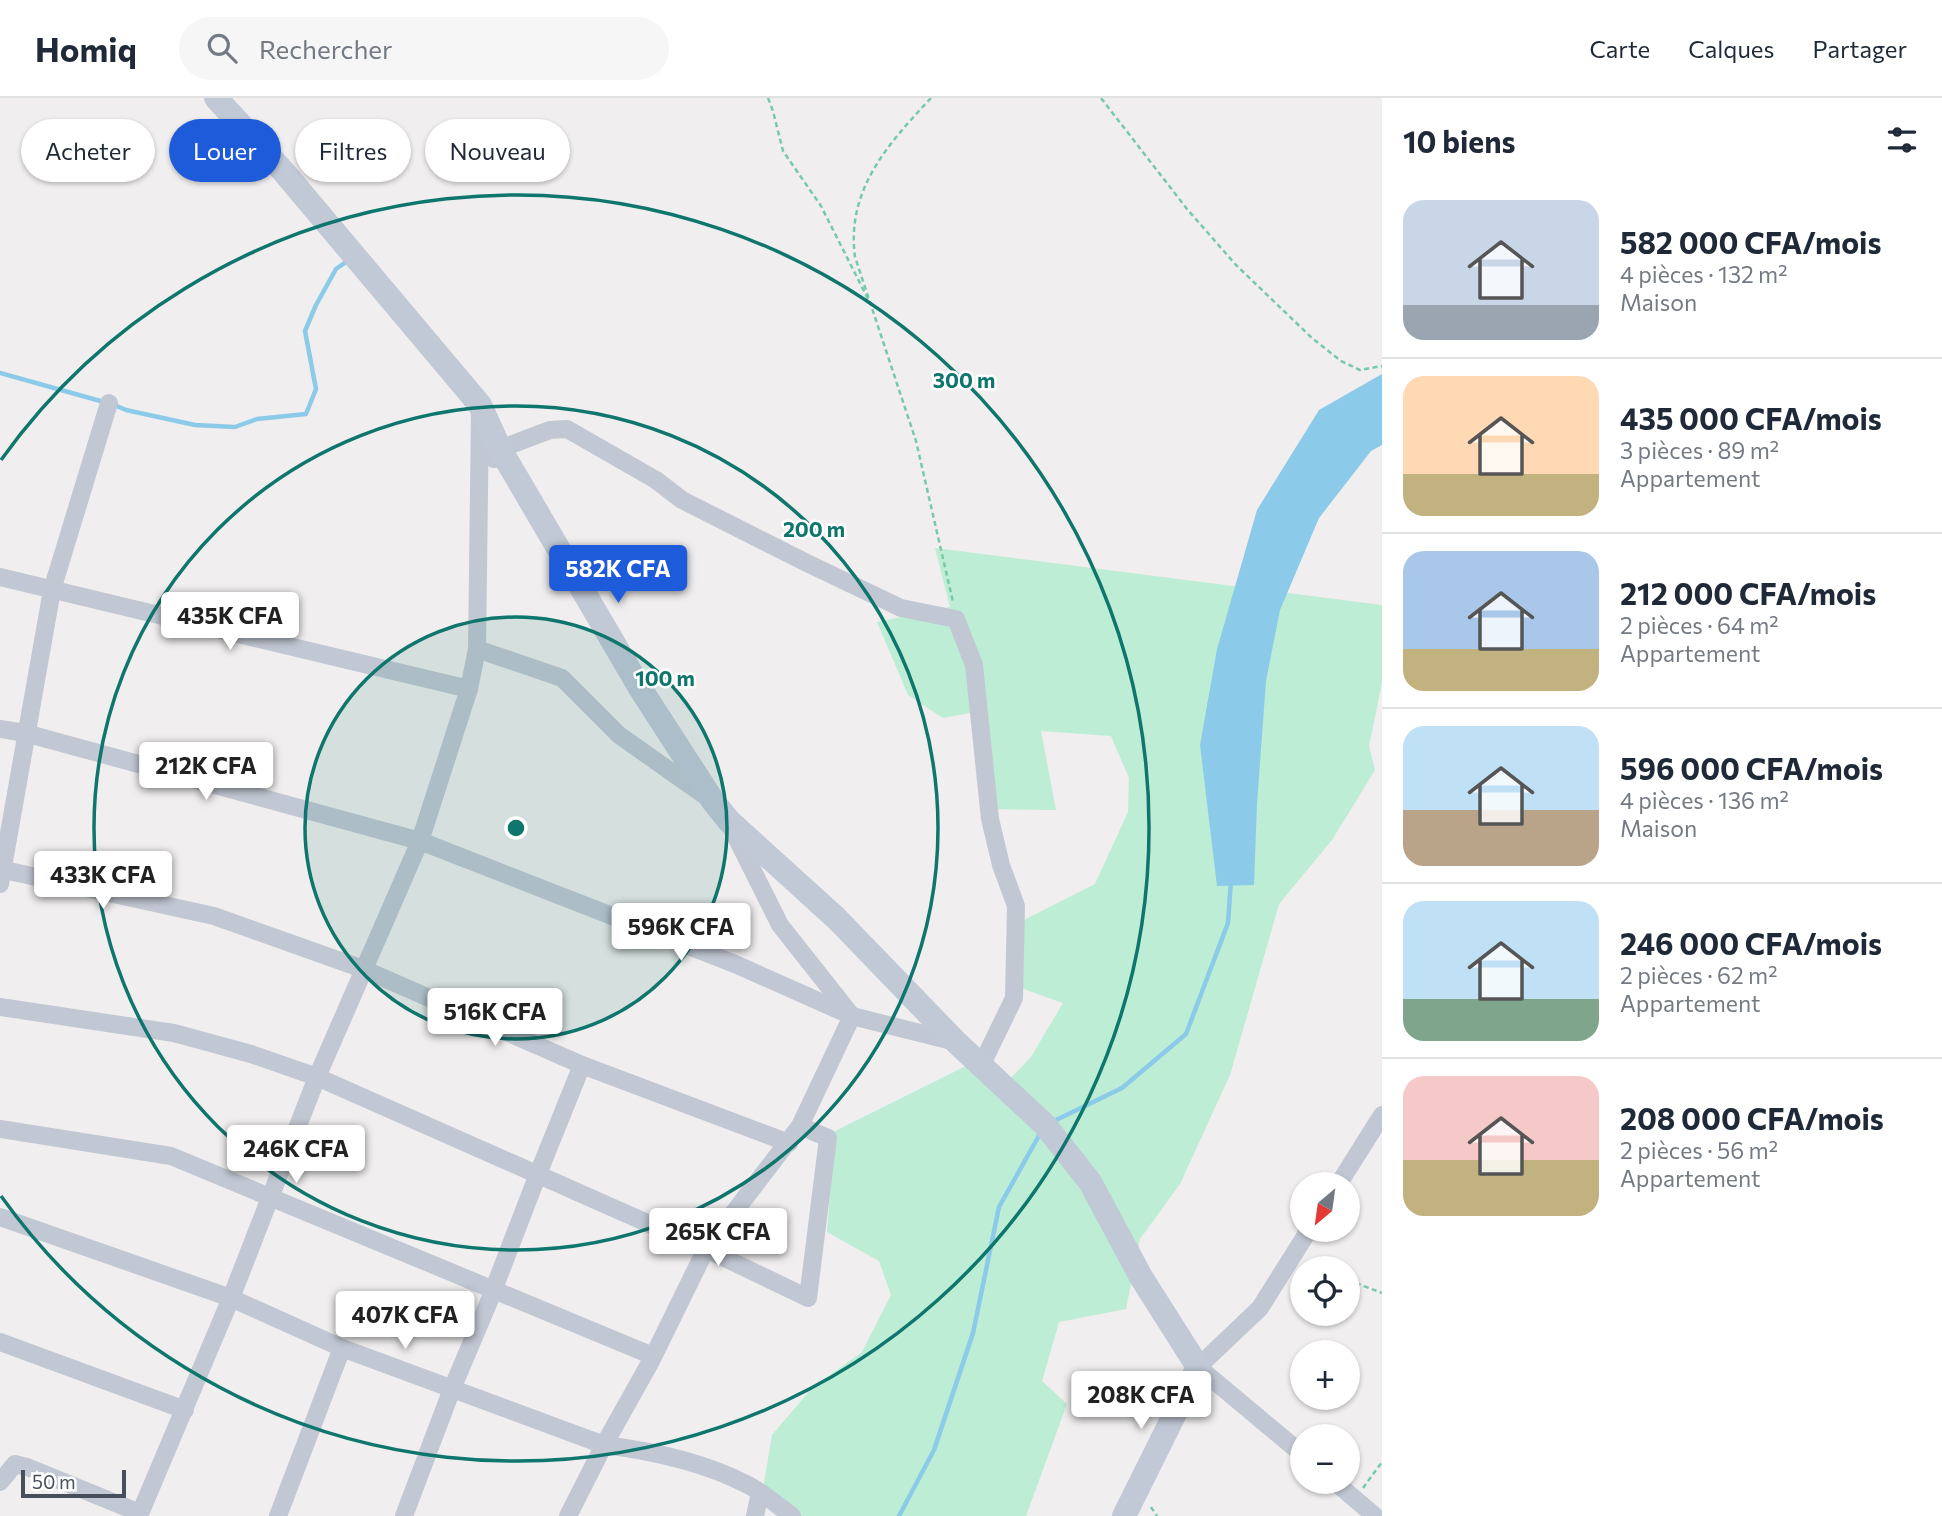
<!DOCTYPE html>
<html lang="fr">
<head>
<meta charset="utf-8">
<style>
  body { margin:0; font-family:Commissioner,sans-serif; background:#f6f6f7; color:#1f2937; height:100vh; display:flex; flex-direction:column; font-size:26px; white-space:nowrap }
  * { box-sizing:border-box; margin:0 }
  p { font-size:23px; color:#747a83 }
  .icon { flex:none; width:38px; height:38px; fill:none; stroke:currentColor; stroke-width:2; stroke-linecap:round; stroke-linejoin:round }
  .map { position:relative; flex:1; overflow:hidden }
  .side { display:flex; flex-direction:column; background:#fff; width:560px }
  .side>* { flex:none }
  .hud { position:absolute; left:21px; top:21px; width:665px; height:63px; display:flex; gap:14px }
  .needle { width:46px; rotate:209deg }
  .controls { position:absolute; left:1290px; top:1074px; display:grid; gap:14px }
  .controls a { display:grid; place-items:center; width:70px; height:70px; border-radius:50%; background:#fff; box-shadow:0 2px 5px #0004; font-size:35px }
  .scale { position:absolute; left:21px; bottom:18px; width:105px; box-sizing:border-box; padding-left:7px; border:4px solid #474f5b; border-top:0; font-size:19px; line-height:24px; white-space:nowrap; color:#474f5b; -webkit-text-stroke:5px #fff; paint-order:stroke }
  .price { position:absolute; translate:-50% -60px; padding:0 16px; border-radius:7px; background:#fff; color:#222; font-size:23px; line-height:46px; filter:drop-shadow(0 2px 4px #0008) }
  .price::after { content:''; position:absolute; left:50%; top:42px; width:21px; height:16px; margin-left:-10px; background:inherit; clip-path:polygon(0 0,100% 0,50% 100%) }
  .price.active { background:#1e5bda; color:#fff }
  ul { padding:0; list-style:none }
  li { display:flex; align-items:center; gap:21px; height:175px; padding:0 21px }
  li+li { border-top:2px solid #e0e1e3 }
  li span { display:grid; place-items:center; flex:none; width:196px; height:140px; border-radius:21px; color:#555 }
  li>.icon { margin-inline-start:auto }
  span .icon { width:84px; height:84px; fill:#fffc; stroke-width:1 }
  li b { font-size:30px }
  h2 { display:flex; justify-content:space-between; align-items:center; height:84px; padding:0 21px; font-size:30px }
  .tag { padding:0 24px; border-radius:32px; background:#fff; box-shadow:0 2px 5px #0004; font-size:24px; line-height:63px }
  .tag.active { background:#1e5bda; color:#fff }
  header { display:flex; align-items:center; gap:42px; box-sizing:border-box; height:98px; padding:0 35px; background:#fff; border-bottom:2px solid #e0e1e3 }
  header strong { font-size:33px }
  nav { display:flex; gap:38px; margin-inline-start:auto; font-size:24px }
  .search { width:490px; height:63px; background:#f6f6f7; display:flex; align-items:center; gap:18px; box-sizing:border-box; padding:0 24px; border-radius:38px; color:#747a83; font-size:26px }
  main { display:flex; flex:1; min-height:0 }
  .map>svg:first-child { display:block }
</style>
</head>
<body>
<header>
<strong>Homiq</strong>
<div class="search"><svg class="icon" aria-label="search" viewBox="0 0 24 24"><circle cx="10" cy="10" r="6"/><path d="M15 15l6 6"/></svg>Rechercher</div>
<nav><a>Carte</a><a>Calques</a><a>Partager</a></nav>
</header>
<main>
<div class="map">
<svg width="1382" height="1418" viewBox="0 0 1382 1418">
  <rect width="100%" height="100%" fill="#f0eeee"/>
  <path fill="#bdedd5" d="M935 450 1382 507V585L1369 648 1375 672 1332 742 1279 806 1230 977 1180 1086 1140 1141 1126 1211 1059 1224 1042 1283 1067 1306 1026 1418H785L762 1397 772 1337 812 1290 862 1254 891 1197 879 1163 827 1134 835 1033 964 969 1010 981 1031 959 1063 905 1021 890 1016 826 1095 786 1128 714 1129 680 1111 638 1041 633 1056 712 986 711 980 613 943 620 908 597 877 524 950 509Z"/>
  <path fill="#8bcbe9" d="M1382 276V347L1371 353 1319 420 1280 512 1266 583 1257 706 1254 787 1217 788 1200 647 1217 551 1257 412 1319 312Z"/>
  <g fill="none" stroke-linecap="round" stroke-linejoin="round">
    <g stroke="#8bcbe9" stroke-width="4.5">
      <path d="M0 275 104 304"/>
      <path d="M112 306 126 312 195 327 235 329 257 321 306 316 316 291 305 233 316 207 336 171 346 164"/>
      <path d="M1052 1024 1122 990 1186 936 1228 825 1231 782"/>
      <path d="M899 1418 934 1352 973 1235 999 1109 1041 1034"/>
    </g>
    <g stroke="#76caaa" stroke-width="2.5" stroke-dasharray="5 3.5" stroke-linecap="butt">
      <path d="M768 0 773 13 783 53 821 108 869 203"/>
      <path d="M931 0C888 46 846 92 855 159L916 343 953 504"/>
      <path d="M1101 0 1187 111 1236 167 1312 240 1341 263 1360 272 1382 268"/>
      <path d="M1306 1167 1316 1171"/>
      <path d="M1348 1182 1382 1195"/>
      <path d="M1363 1390 1382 1364"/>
      <path d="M1151 1409 1157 1418"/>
    </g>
    <g stroke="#c2c8d3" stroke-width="18">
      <path d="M494 361 500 351 550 332 567 331 656 382 682 402 809 466 901 510 956 521 974 567 990 721 1001 767 1016 808 1014 900 981 968"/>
      <path d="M0 479 469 591"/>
      <path d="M477 551 562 580 619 637 704 697"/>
      <path d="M0 631 25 635 420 743 735 866 852 918 956 944"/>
      <path d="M0 771 214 818 363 871 582 967 789 1045"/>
      <path d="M0 786 52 492 109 305"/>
      <path d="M0 909 174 935 251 956 317 979 706 1151 808 1200 828 1040 800 1028"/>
      <path d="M0 1031 171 1058 653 1258"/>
      <path d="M1338 1087 1382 1017"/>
      <path d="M0 1119 231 1200 342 1250 604 1347C653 1353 704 1364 748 1387 764 1395 778 1408 792 1418"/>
      <path d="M0 1244 185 1312"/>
      <path d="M1302 1356 1198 1269 1260 1210 1309 1132"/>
      <path d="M0 1384 15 1366 27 1369 140 1415"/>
      <path d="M1335 1384 1375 1418"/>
      <path d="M139 1418 231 1200 317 979 420 743 469 591 477 551 480 314"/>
      <path d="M278 1418 342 1250"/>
      <path d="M404 1418 452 1291 490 1201 538 1076 582 967"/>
      <path d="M568 1418 604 1347 651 1263 706 1151 800 1028 852 918 780 827 733 733"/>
      <path d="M755 1418 760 1395"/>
    </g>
    <path stroke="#c1c9d6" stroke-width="24" d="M216 0 283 73 480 307 500 351 640 590 713 703 729 723 836 820 956 944 1045 1027 1090 1084 1141 1179 1198 1269 1124 1418"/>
  </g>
  <circle cx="516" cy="730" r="211" fill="#0f766e" fill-opacity=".12"/>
  <g fill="none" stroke="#0f766e" stroke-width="3.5">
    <circle cx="516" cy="730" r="211"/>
    <circle cx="516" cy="730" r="422"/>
    <path d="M1 362A633 633 0 1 1 1 1098"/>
  </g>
  <circle cx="516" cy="730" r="10" fill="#0f766e" stroke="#fff" stroke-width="3.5"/>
  <g font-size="21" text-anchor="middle" font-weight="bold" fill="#0f766e" stroke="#fff" stroke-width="5" stroke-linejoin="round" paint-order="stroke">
    <text x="964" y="290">300 m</text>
    <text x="814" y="439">200 m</text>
    <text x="665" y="588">100 m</text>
  </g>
</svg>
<div class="controls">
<a><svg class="needle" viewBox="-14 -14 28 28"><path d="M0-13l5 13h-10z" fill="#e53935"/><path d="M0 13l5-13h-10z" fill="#747a83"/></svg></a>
<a><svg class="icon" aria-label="locate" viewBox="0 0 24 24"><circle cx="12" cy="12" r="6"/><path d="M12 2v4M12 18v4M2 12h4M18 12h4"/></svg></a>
<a>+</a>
<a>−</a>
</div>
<div class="scale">50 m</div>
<b class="price active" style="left:618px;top:507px">582K CFA</b>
<b class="price" style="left:230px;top:554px">435K CFA</b>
<b class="price" style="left:206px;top:704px">212K CFA</b>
<b class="price" style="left:103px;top:813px">433K CFA</b>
<b class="price" style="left:681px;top:865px">596K CFA</b>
<b class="price" style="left:495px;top:950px">516K CFA</b>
<b class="price" style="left:296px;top:1087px">246K CFA</b>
<b class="price" style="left:718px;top:1170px">265K CFA</b>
<b class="price" style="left:405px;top:1253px">407K CFA</b>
<b class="price" style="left:1141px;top:1333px">208K CFA</b>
<div class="hud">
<a class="tag">Acheter</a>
<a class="tag active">Louer</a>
<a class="tag">Filtres</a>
<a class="tag">Nouveau</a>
</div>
</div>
<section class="side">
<h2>10 biens<svg class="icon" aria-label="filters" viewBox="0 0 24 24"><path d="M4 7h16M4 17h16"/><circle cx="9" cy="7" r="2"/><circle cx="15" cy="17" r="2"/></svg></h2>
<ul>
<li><span style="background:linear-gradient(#c9d6e8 75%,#9aa5b1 0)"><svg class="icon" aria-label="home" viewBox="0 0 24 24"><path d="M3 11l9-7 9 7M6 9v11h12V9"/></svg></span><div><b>582 000 CFA/mois</b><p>4 pièces · 132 m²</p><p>Maison</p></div></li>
<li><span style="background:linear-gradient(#ffd9b3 70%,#c2b280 0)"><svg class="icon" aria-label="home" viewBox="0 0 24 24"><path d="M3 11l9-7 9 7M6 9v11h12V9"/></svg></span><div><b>435 000 CFA/mois</b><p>3 pièces · 89 m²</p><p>Appartement</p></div></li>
<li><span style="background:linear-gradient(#a9c7e8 70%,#c2b280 0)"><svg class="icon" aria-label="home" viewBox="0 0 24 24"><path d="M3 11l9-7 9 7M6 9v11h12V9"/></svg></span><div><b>212 000 CFA/mois</b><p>2 pièces · 64 m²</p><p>Appartement</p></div></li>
<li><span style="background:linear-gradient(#bfe0f5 60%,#b9a48a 0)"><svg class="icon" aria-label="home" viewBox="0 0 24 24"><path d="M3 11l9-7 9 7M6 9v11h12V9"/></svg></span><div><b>596 000 CFA/mois</b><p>4 pièces · 136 m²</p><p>Maison</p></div></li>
<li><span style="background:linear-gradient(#bfe0f5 70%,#7fa58c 0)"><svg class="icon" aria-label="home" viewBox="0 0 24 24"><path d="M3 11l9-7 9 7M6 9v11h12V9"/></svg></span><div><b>246 000 CFA/mois</b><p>2 pièces · 62 m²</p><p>Appartement</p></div></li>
<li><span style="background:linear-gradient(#f6c9c9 60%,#c2b280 0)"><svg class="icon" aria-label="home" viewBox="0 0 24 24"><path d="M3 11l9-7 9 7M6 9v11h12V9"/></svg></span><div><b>208 000 CFA/mois</b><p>2 pièces · 56 m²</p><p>Appartement</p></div></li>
</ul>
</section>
</main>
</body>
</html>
